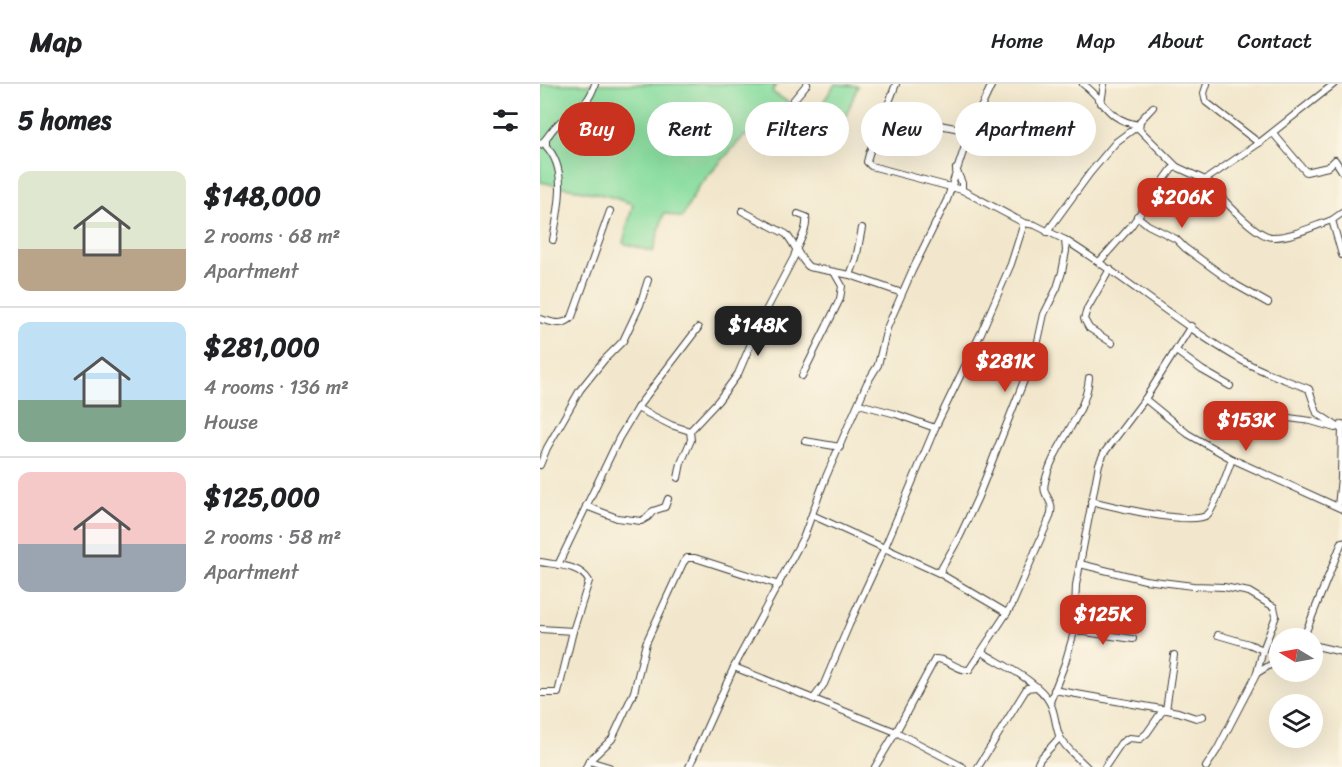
<!DOCTYPE html>
<html lang="en">
<head>
<meta charset="utf-8">
<style>
  body { margin:0; font-family:Sriracha,sans-serif; background:#f6f6f6; color:#202124; height:100vh; display:flex; flex-direction:column; font-size:22px; white-space:nowrap }
  * { box-sizing:border-box; margin:0 }
  p { font-size:20px; color:#757577 }
  .icon { flex:none; width:33px; height:33px; fill:none; stroke:currentColor; stroke-width:2; stroke-linecap:round; stroke-linejoin:round }
  .map { position:relative; flex:1; overflow:hidden }
  .details { display:flex; flex-direction:column; background:#fff; width:540px }
  .details>* { flex:none }
  .banner { position:absolute; left:18px; top:18px; width:570px; height:54px; display:flex; gap:12px }
  .needle { width:39px; rotate:280deg }
  .controls { position:absolute; left:729px; top:544px; display:grid; gap:12px }
  .controls a { display:grid; place-items:center; width:54px; height:54px; border-radius:50%; background:#fff; box-shadow:0 6px 24px #0002; font-size:30px }
  .price { position:absolute; translate:-50% -51px; padding:0 14px; border-radius:12px; background:#c8321e; color:#fff; font-size:20px; line-height:39px; filter:drop-shadow(0 2px 3px #0008) }
  .price::after { content:''; position:absolute; left:50%; top:36px; width:18px; height:14px; margin-left:-9px; background:inherit; clip-path:polygon(0 0,100% 0,50% 100%) }
  .price.selected { background:#222; color:#fff }
  ul { padding:0; list-style:none }
  li { display:flex; align-items:center; gap:18px; height:150px; padding:0 18px }
  li+li { border-top:2px solid #e0e0e0 }
  li span { display:grid; place-items:center; flex:none; width:168px; height:120px; border-radius:12px; color:#555 }
  li>.icon { margin-inline-start:auto }
  span .icon { width:72px; height:72px; fill:#fffc; stroke-width:1 }
  li b { font-size:26px }
  h2 { display:flex; justify-content:space-between; align-items:center; height:72px; padding:0 18px; font-size:26px }
  .chip { padding:0 21px; border-radius:27px; background:#fff; box-shadow:0 6px 24px #0002; font-size:21px; line-height:54px }
  .chip.selected { background:#c8321e; color:#fff }
  header { display:flex; align-items:center; gap:36px; box-sizing:border-box; height:84px; padding:0 30px; background:#fff; border-bottom:2px solid #e0e0e0 }
  header strong { font-size:28px }
  nav { display:flex; gap:33px; margin-inline-start:auto; font-size:21px }
  main { display:flex; flex:1; min-height:0 }
  .map>svg:first-child { display:block }
</style>
</head>
<body>
<header>
<strong>Map</strong>
<nav><a>Home</a><a>Map</a><a>About</a><a>Contact</a></nav>
</header>
<main>
<section class="details">
<h2>5 homes<svg class="icon" aria-label="filters" viewBox="0 0 24 24"><path d="M4 7h16M4 17h16"/><circle cx="9" cy="7" r="2"/><circle cx="15" cy="17" r="2"/></svg></h2>
<ul>
<li><span style="background:linear-gradient(#dfe7d0 65%,#b9a48a 0)"><svg class="icon" aria-label="home" viewBox="0 0 24 24"><path d="M3 11l9-7 9 7M6 9v11h12V9"/></svg></span><div><b>$148,000</b><p>2 rooms · 68 m²</p><p>Apartment</p></div></li>
<li><span style="background:linear-gradient(#bfe0f5 65%,#7fa58c 0)"><svg class="icon" aria-label="home" viewBox="0 0 24 24"><path d="M3 11l9-7 9 7M6 9v11h12V9"/></svg></span><div><b>$281,000</b><p>4 rooms · 136 m²</p><p>House</p></div></li>
<li><span style="background:linear-gradient(#f6c9c9 60%,#9aa5b1 0)"><svg class="icon" aria-label="home" viewBox="0 0 24 24"><path d="M3 11l9-7 9 7M6 9v11h12V9"/></svg></span><div><b>$125,000</b><p>2 rooms · 58 m²</p><p>Apartment</p></div></li>
</ul>
</section>
<div class="map">
<svg width="802" height="683" viewBox="0 0 802 683">
  <rect width="100%" height="100%" fill="#fcf5e5"/>
  <filter id="ink" filterUnits="userSpaceOnUse"><feTurbulence type="fractalNoise" baseFrequency=".0167" numOctaves="2"/><feDisplacementMap in="SourceGraphic" scale="12" xChannelSelector="R" yChannelSelector="G"/><feConvolveMatrix kernelMatrix="1 2 1 2 8 2 1 2 1" color-interpolation-filters="sRGB"/></filter>
  <filter id="wash" filterUnits="userSpaceOnUse"><feTurbulence type="fractalNoise" baseFrequency=".008" numOctaves="4" result="noise"/><feDisplacementMap in="SourceGraphic" scale="24" xChannelSelector="R" yChannelSelector="G"/><feGaussianBlur stdDeviation="1.35" result="paint"/><feColorMatrix in="noise" values="0 0 0 0 0 0 0 0 0 0 0 0 0 0 0 0 0 1.4 0 .05"/><feComposite in="paint" operator="in"/></filter>
  <g filter="url(#wash)">
    <rect width="100%" height="100%" fill="#f2e7cc"/>
    <path fill="#8adea0" stroke="#537d5e" stroke-width="1.5" d="M0 0H236L232 8 248 18 253 24 246 35 266 44 295 0 318 2 307 29 304 55 281 52 275 62 225 46 203 53 158 103 142 134 124 129 113 168 83 159 93 120 68 112 0 98Z"/>
  </g>
  <g filter="url(#ink)">
    <g fill="none" stroke-linecap="round" stroke-linejoin="round">
      <g stroke="#3c3a36" stroke-width="8">
        <g id="street">
          <path d="M356 0 329 70 327 78 331 82 422 106 484 139 495 141 525 156 526 167 522 188 517 204 504 230 496 266 438 413 420 452 399 489"/>
          <path d="M543 0C566 16 564 35 599 41"/>
          <path d="M667 0 664 9 666 18 719 59"/>
          <path d="M251 19 267 0"/>
          <path d="M561 19 564 0"/>
          <path d="M613 23 600 37 599 45 637 83"/>
          <path d="M344 30 430 47"/>
          <path d="M733 49 766 88 788 83 795 76 802 87"/>
          <path d="M6 56V62C29 86 18 126 13 156"/>
          <path d="M0 61C7 55 10 48 16 42 32 24 46 28 55 0"/>
          <path d="M416 85 422 99V106"/>
          <path d="M665 96C678 109 716 154 733 153 752 153 774 142 792 136"/>
          <path d="M202 127 246 150C255 160 259 174 269 183L310 191 362 209"/>
          <path d="M802 129 792 136 802 171"/>
          <path d="M597 132 608 141 636 155 645 164 696 201 728 219"/>
          <path d="M507 148 550 89 576 58 599 41"/>
          <path d="M525 156C585 193 640 241 701 276 722 288 746 296 769 305L777 329 801 345"/>
          <path d="M560 177 591 142 632 85 637 83 665 96 719 59 794 0"/>
          <path d="M570 185 547 225 544 235 549 244 572 259"/>
          <path d="M310 191 316 175 322 144"/>
          <path d="M0 235C12 238 23 243 32 233L70 127"/>
          <path d="M636 267 662 286 690 302"/>
          <path d="M262 292 300 215 302 202 294 188"/>
          <path d="M605 315 648 350 692 375 802 425"/>
          <path d="M319 320 356 330 395 344"/>
          <path d="M97 324 131 341 150 347 178 317 198 290 221 236 254 173C257 159 268 148 266 133L258 130"/>
          <path d="M734 332 771 337 795 344"/>
          <path d="M265 357 300 363"/>
          <path d="M0 381 7 364 40 306 64 276 83 257 100 221 108 196"/>
          <path d="M138 394 141 379 151 356 150 347"/>
          <path d="M551 417C571 422 653 442 667 431 675 425 688 386 692 375"/>
          <path d="M46 422 77 434 101 437 108 433 113 427 125 423 128 415"/>
          <path d="M798 422 801 394 802 340"/>
          <path d="M272 431 399 489 467 529"/>
          <path d="M0 478C17 481 40 481 49 497L33 547 18 609H0"/>
          <path d="M540 480 605 496 653 502 684 503 709 508 734 523 736 532 723 566 717 589 677 666 666 683"/>
          <path d="M18 481 79 354 97 324 158 244"/>
          <path d="M0 545 33 547"/>
          <path d="M534 548H545L593 555"/>
          <path d="M678 551 709 560 723 566"/>
          <path d="M763 555 802 458"/>
          <path d="M772 561 802 568"/>
          <path d="M442 568C461 580 500 598 510 619 515 628 515 640 519 651 524 663 537 673 547 683"/>
          <path d="M194 583 356 648 423 683"/>
          <path d="M717 589 740 575"/>
          <path d="M514 606 638 628 656 634 663 632"/>
          <path d="M274 614 284 600 309 541 345 463 395 344 441 249 471 180 484 139"/>
          <path d="M510 618 525 579 534 548 536 501 559 380 564 369 605 315 651 242"/>
          <path d="M626 626 634 571"/>
          <path d="M49 677 69 683"/>
          <path d="M46 683 49 677 72 655 94 608 106 559 143 479 147 474H155L239 501"/>
          <path d="M149 683 194 583 264 452 285 395 327 299 338 281 347 244 372 187 407 116 430 47 452 0"/>
          <path d="M335 683 356 648 395 575C408 574 417 587 429 586L472 521 510 433C516 413 501 415 505 398 513 361 546 332 549 294"/>
          <path d="M438 683 487 604 496 603"/>
          <path d="M496 683 500 675 520 653"/>
          <path d="M565 683 581 659 589 654 600 655 607 649 623 626"/>
        </g>
      </g>
      <use href="#street" stroke="#fff" stroke-width="6"/>
    </g>
  </g>
</svg>
<div class="controls">
<a><svg class="needle" viewBox="-14 -14 28 28"><path d="M0-13l5 13h-10z" fill="#e53935"/><path d="M0 13l5-13h-10z" fill="#757577"/></svg></a>
<a><svg class="icon" aria-label="layers" viewBox="0 0 24 24"><path d="M12 4l9 5-9 5-9-5zM3 14l9 5 9-5"/></svg></a>
</div>
<b class="price" style="left:642px;top:145px">$206K</b>
<b class="price selected" style="left:218px;top:273px">$148K</b>
<b class="price" style="left:465px;top:309px">$281K</b>
<b class="price" style="left:706px;top:368px">$153K</b>
<b class="price" style="left:563px;top:562px">$125K</b>
<div class="banner">
<a class="chip selected">Buy</a>
<a class="chip">Rent</a>
<a class="chip">Filters</a>
<a class="chip">New</a>
<a class="chip">Apartment</a>
</div>
</div>
</main>
</body>
</html>
